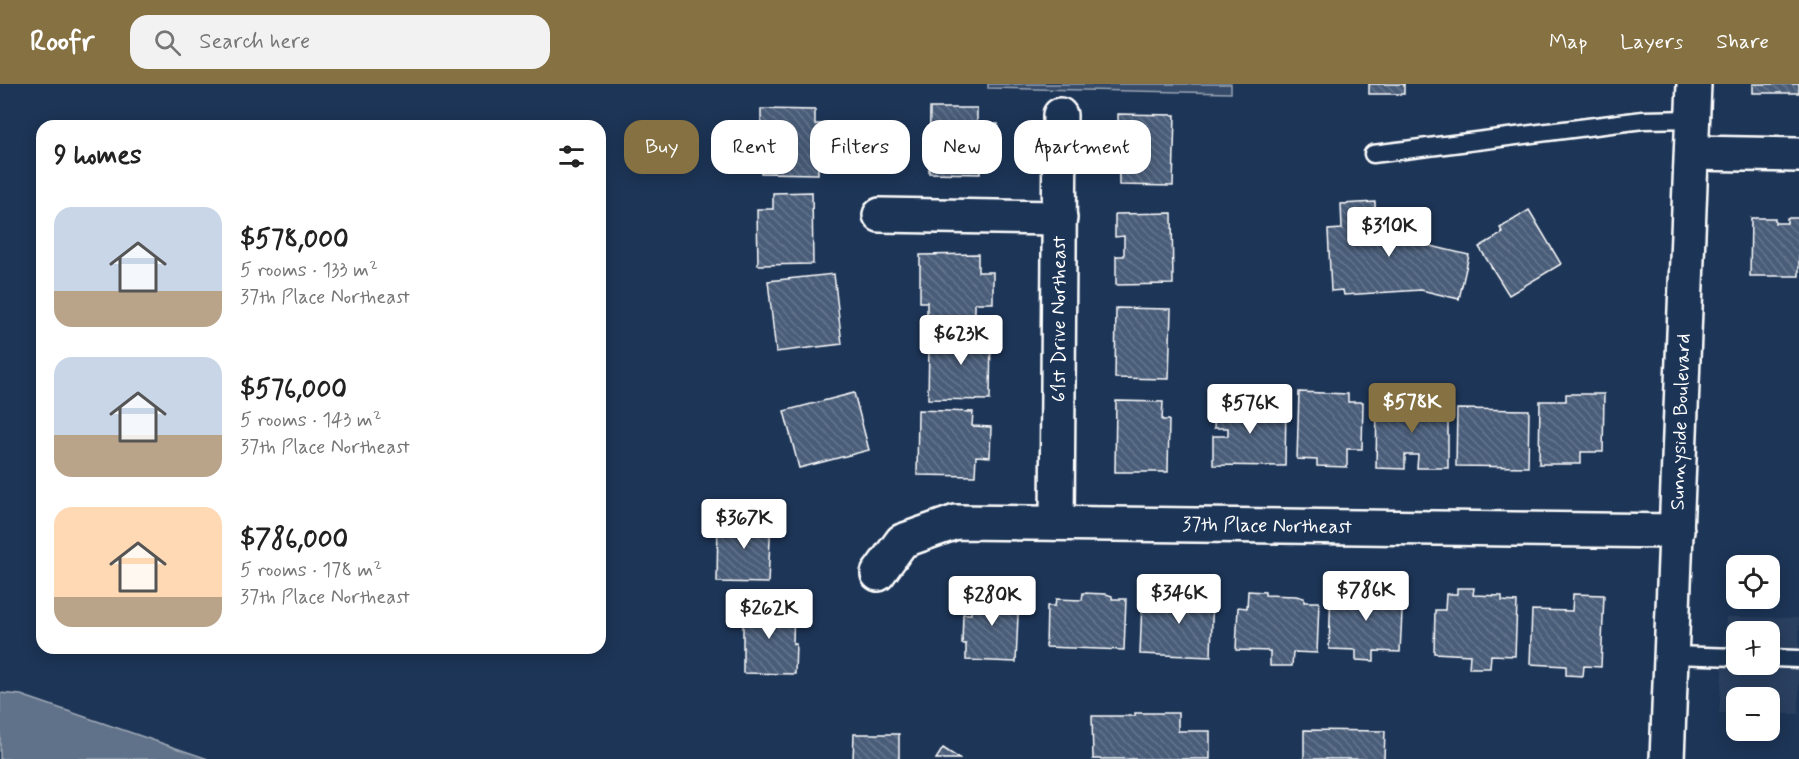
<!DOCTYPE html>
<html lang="en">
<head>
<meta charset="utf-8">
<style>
  body { margin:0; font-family:Mynerve,sans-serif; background:#f2f2f2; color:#222; height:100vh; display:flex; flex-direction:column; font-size:22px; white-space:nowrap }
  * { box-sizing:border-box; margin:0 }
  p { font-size:20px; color:#767676 }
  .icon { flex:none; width:33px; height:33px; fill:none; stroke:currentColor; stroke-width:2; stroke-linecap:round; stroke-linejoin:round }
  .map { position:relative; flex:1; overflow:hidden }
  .side { position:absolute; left:36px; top:36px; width:570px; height:534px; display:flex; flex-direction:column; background:#fff; border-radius:18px; box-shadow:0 3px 15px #0003 }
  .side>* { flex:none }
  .top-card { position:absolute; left:624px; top:36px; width:570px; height:54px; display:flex; gap:12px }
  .controls { position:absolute; left:1726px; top:471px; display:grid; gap:12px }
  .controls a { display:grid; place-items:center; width:54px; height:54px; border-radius:12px; background:#fff; box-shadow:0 3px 15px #0003; font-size:30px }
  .price { position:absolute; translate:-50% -51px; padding:0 14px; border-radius:6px; background:#fff; color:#222; font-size:20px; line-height:39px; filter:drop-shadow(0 2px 3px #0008) }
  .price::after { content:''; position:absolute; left:50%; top:36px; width:18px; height:14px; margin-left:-9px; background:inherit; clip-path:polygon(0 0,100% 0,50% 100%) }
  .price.on { background:#857141; color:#fff }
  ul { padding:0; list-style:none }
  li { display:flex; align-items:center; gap:18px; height:150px; padding:0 18px }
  li span { display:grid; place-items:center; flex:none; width:168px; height:120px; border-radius:18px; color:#555 }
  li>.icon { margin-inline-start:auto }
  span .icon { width:72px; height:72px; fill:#fffc; stroke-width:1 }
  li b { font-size:26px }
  h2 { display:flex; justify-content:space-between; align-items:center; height:72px; padding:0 18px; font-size:26px }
  .tag { padding:0 21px; border-radius:18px; background:#fff; box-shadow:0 3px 15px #0003; font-size:21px; line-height:54px }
  .tag.on { background:#857141; color:#fff }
  header { display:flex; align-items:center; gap:36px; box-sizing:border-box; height:84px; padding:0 30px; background:#857141; color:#fff }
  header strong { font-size:28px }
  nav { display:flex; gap:33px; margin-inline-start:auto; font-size:21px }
  .search { width:420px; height:54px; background:#f2f2f2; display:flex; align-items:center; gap:15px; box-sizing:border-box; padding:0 21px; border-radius:18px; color:#767676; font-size:22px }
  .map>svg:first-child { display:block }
</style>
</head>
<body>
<header>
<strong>Roofr</strong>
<div class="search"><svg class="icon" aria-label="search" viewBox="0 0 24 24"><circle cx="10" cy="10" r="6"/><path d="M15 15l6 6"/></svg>Search here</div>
<nav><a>Map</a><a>Layers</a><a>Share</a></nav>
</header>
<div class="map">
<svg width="1799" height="675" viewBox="0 0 1799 675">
  <defs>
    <pattern id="building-back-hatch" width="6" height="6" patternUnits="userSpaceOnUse" patternTransform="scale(1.5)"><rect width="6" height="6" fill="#4a5d79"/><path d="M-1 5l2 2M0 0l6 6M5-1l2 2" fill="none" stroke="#65758d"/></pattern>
  </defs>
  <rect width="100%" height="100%" fill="#1d3557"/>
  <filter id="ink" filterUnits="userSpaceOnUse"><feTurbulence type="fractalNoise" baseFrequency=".0167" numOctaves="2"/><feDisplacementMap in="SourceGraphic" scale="12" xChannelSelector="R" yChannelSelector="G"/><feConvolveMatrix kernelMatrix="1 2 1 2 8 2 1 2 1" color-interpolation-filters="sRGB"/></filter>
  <g filter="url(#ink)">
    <path fill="#2a4161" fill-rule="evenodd" d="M1726 533 1799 534V630H1770V614H1737V629H1719ZM1737 548H1770V580H1737Z"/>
    <path fill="#364b69" stroke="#9aa5b4" stroke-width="1.5" d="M988 0H1231V9L988 4Z"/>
    <path fill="#617289" stroke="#a0aab8" stroke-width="1.5" d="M0 609 21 611 208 675H0Z"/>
    <g fill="url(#building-back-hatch)" stroke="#fff" stroke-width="1.5">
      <rect x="1369" y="0" width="35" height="10"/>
      <rect x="1753" y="0" width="46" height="9"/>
      <path d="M930 24H977V40H998L997 70H980V90L929 89Z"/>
      <path d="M761 25 815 26V40H833V70H818V90L761 89Z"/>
      <path d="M1118 30 1175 31 1173 102 1119 101Z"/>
      <path d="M812 108 813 180 758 181 757 125H773V109Z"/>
      <path d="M1375 118 1376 147 1422 144V160L1469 171 1459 215 1421 206 1344 211 1343 206 1331 207 1328 146 1342 145 1341 120Z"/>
      <path d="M1529 126 1561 180 1509 211 1479 163 1503 149 1500 144Z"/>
      <path d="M1172 129 1173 200 1116 201V172H1124V152L1115 153V130Z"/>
      <path d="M1751 134H1775V139H1787V134H1799V192H1750Z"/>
      <path d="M978 170V188H993V219H975V234L927 235V218H920V171Z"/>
      <path d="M834 190 842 260 776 268 768 197Z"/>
      <path d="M1116 224 1171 225 1169 295 1115 294Z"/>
      <path d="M945 245H991L990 316 928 315 929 260H944Z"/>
      <path d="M1299 308 1348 310V318H1363L1362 365H1347V383L1317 382V376L1297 375Z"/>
      <path d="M854 309 869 366 799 384 784 327Z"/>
      <path d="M1566 310H1604L1603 368H1581V380H1539L1540 317H1566Z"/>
      <path d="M1116 317 1163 318 1162 336H1169L1168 388H1115Z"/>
      <path d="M1377 318 1448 319V384H1417L1418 371H1405V385L1376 384Z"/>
      <path d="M1215 320 1286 321 1285 382 1213 381V352H1228V344H1214Z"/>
      <path d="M1457 325 1529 326 1528 383 1456 382Z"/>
      <path d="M918 326 973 328 972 342 991 343 990 373 976 372 975 392 917 391Z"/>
      <path d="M718 433 771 434 768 499 717 498Z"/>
      <path d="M1183 501 1213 502 1211 573 1140 570 1142 517 1182 518Z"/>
      <path d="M1457 504H1474L1473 511 1502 512V517L1517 518 1515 572 1491 571 1490 584H1469L1470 571 1434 569 1435 526H1445L1446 510H1457Z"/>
      <path d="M1331 505 1349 506V508L1375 509V506L1403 509 1400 568 1374 567V577L1356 576V566L1329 565Z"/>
      <path d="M974 506 1019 508 1016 578 966 576V560H962L963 530H971Z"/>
      <path d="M1248 507 1265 508V511L1296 512 1304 514V518H1319L1317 569 1293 568 1292 582H1270V567L1236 566 1238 523 1247 524Z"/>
      <path d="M1083 509 1106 510 1112 512V515H1126L1124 566 1046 563 1047 522H1055L1056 515 1082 516Z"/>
      <path d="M1573 510 1604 511 1601 583 1584 582 1583 592 1566 591V582L1530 580 1532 526 1572 527Z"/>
      <path d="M743 521H794L793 560H796L795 590 743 589Z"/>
      <path d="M1135 629H1178V647H1210V675H1093L1092 632H1135Z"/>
      <path d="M1304 646 1385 647 1384 675H1304Z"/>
      <path d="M854 650H899V675H853Z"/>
      <path d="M943 664 960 675H936Z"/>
    </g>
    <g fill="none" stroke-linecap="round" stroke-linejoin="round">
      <g stroke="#fff" stroke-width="21">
        <g id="lane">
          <path d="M1373 70 1643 36 1693 35"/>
          <path d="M1672 571 1737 573"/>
          <path d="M1770 574 1799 575"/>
        </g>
      </g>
      <g stroke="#fff" stroke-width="38">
        <g id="street">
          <path d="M1692 69 1799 71"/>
          <path d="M880 131 1060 134"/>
          <path d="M1057 439 1060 31"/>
          <path d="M878 490 902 457 956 438 1677 447"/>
        </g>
      </g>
      <g stroke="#fff" stroke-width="38">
        <path id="secondary" d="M1667 675 1694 0"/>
      </g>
      <use href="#lane" stroke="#1d3557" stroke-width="16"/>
      <use href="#street" stroke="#1d3557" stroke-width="33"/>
      <use href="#secondary" stroke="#1d3557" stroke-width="33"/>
    </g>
  </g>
  <g text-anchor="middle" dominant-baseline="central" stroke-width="4.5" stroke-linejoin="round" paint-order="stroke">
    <g font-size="20" fill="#fff" stroke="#1d3557">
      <text transform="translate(1059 235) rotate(-90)">61st Drive Northeast</text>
      <text transform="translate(1681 338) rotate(-88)">Sunnyside Boulevard</text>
      <text transform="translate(1267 442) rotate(1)">37th Place Northeast</text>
    </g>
  </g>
</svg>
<div class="controls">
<a><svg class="icon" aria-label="locate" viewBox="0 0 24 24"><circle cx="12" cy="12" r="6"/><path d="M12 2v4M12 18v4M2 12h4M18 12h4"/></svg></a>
<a>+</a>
<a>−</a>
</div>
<b class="price" style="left:1389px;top:174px">$310K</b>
<b class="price" style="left:961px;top:282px">$623K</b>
<b class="price on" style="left:1412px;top:350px">$578K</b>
<b class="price" style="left:1250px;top:351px">$576K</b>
<b class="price" style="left:744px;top:466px">$367K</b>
<b class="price" style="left:1366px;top:538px">$786K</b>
<b class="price" style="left:1179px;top:541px">$346K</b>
<b class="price" style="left:992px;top:543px">$280K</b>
<b class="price" style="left:769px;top:556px">$262K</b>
<div class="top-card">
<a class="tag on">Buy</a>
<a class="tag">Rent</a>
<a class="tag">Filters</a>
<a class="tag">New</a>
<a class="tag">Apartment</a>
</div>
<section class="side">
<h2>9 homes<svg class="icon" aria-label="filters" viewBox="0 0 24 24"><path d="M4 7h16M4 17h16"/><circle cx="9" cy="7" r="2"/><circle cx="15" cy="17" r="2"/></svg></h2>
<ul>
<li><span style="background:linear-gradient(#c9d6e8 70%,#b9a48a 0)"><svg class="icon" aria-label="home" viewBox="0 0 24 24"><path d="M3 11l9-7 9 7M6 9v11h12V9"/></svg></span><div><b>$578,000</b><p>5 rooms · 133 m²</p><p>37th Place Northeast</p></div></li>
<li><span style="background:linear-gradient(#c9d6e8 65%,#b9a48a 0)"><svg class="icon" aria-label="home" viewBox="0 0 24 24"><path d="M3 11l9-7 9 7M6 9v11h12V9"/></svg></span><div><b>$576,000</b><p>5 rooms · 143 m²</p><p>37th Place Northeast</p></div></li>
<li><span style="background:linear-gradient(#ffd9b3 75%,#b9a48a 0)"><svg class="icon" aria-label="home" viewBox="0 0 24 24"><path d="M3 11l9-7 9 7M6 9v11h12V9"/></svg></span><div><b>$786,000</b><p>5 rooms · 178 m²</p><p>37th Place Northeast</p></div></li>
</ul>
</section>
</div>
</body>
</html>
